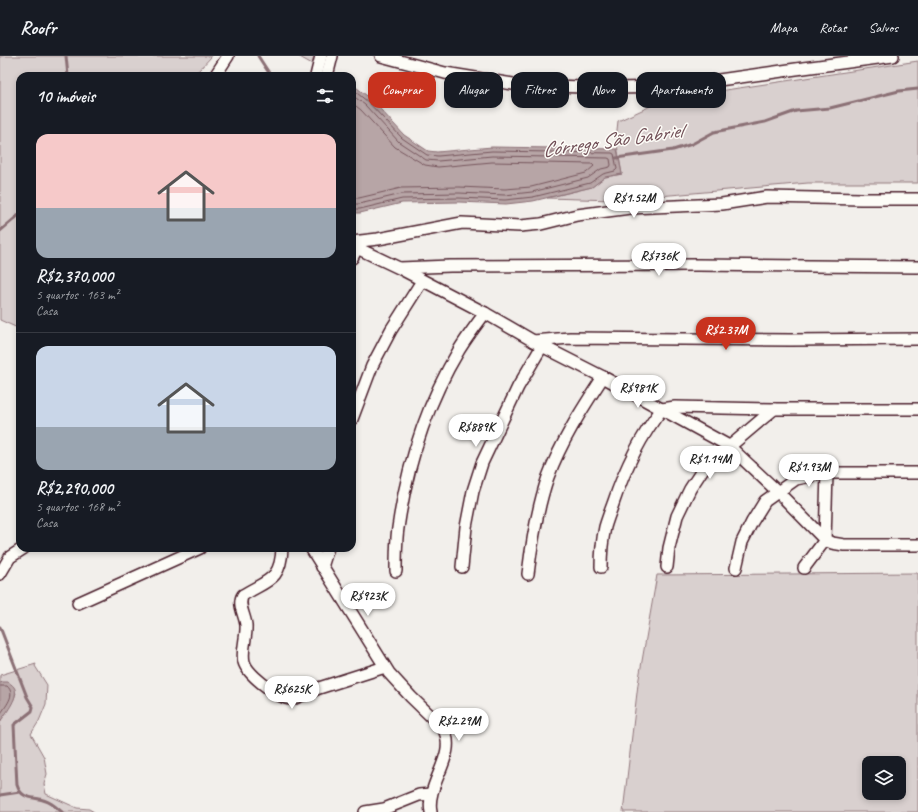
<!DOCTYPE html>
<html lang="pt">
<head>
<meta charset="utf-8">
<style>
  body { margin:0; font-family:Caveat,sans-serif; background:#20242c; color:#f1f3f6; height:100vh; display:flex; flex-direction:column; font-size:15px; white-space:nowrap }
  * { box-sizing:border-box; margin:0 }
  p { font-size:13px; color:#9ea1a6 }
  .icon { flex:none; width:22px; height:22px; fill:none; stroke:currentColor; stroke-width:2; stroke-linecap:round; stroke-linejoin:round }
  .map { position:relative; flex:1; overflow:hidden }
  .sheet { position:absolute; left:16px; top:16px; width:340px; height:480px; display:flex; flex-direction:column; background:#171b24; border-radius:12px; box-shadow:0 2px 6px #0003 }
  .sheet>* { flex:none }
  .guide { position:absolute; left:368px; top:16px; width:380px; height:36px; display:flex; gap:8px }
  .tools { position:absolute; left:862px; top:700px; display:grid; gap:8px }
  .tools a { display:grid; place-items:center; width:44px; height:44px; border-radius:8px; background:#171b24; box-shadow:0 2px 6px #0003; font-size:20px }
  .price { position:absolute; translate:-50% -34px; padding:0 9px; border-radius:14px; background:#fff; color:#222; font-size:13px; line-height:26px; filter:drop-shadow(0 1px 2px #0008) }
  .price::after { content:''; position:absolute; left:50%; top:24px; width:12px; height:9px; margin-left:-6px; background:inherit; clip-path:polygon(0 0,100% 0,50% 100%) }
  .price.current { background:#c8321e; color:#fff }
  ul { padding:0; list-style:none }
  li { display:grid; align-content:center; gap:8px; height:212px; padding:0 20px }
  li+li { border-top:1px solid #363941 }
  li span { display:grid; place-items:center; height:124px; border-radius:12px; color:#555 }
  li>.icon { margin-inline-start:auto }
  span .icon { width:72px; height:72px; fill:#fffc; stroke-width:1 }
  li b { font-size:17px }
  h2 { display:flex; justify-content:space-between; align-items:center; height:48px; padding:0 20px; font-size:17px }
  .pill { padding:0 14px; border-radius:12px; background:#171b24; box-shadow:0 2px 6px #0003; font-size:14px; line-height:36px }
  .pill.current { background:#c8321e; color:#fff }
  header { display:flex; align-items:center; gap:24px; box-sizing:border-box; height:56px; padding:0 20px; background:#171b24; border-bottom:1px solid #363941 }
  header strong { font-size:19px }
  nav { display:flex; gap:22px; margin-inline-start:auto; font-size:14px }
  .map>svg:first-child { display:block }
</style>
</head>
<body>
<header>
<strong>Roofr</strong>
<nav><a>Mapa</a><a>Rotas</a><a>Salvos</a></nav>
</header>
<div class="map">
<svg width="918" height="756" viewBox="0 0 918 756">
  <rect width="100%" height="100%" fill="#f2efeb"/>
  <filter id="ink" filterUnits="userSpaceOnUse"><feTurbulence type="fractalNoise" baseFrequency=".025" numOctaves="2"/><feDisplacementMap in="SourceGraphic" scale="8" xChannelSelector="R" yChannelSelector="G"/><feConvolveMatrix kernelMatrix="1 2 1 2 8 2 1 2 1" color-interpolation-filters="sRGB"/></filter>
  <g filter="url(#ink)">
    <g fill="#d9d0cf" stroke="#92787d" fill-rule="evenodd">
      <path d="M0 0H212L199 14 191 20H20V273L0 264Z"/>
      <path d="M298 0H316L314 9Z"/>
      <path d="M918 5V127H808L613 144 547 142 592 131 605 121 622 118 616 83 618 65 666 43Z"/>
      <path d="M918 517V756H623L638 628 657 519ZM869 707H899V737H869Z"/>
      <path d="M36 608 35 610 47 629 46 648 39 665 31 678 44 701 47 718 44 728 46 738 77 752 89 753 94 756H0V666L14 643 16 637 3 626 0 627V619Z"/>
    </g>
    <g fill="#b7a5a6" stroke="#8b6f75">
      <path d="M352 28 371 43 404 79 428 95 437 96 492 91 617 93 622 118 605 121 592 131 533 145 506 148 459 146 402 147 360 157H352Z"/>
      <path d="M3 626H8C11 628 14 630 15 633 18 643 5 658 0 666V627Z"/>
    </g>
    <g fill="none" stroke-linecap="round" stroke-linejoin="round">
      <g stroke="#76555c" stroke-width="1">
        <path d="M352 33 368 46 402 82 427 99 438 100 492 95 612 97 614 98 617 113 615 115 603 118 590 127 533 141 505 144 459 142 402 143 360 153H352"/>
        <path d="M352 39 365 49 399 86 426 104 438 105 492 100 608 102 610 103 611 109 610 111 601 113 588 122 532 136 505 139 459 137 402 138 359 148H352"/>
        <path d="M352 47 361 54 395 91 425 109 438 111 492 106 592 108 594 110 586 117 531 131 505 133 459 131 401 132 359 142H352"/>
        <path d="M0 630H7C17 639 5 650 0 659"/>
      </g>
      <g stroke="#8b6f75" stroke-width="3">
        <path d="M66 0 68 20"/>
        <path d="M258 0 271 20"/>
        <path d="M616 102 673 94 692 88 714 76 765 66 796 55 830 52 899 35 918 33"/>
        <path d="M0 175 20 158"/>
        <path d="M0 571 27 641 33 651 32 655 14 669 17 729C22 745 34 740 46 745 52 747 57 752 62 756"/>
        <path d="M0 739 20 736"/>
      </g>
      <g stroke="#4a1f2b" stroke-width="14">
        <g id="minor">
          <path d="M381 0 445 17 519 29 616 32 670 31 796 13 893 0"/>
          <path d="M215 20 228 0"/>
          <path d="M316 20 321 0"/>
          <path d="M327 20 332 0"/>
          <path d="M352 186 378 183 462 167 520 170 541 168 577 159 630 152 722 148 767 141 861 143H918"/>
          <path d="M352 188 357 192 399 212 485 257 542 290 603 321 729 390 778 436 825 484 832 487 844 489H918"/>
          <path d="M352 202 357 192"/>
          <path d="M400 212 450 210 698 209 918 211"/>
          <path d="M533 285 570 282 791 284 918 283"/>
          <path d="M352 363 372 310 391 274 422 225"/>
          <path d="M282 492C281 525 267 524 243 539 237 548 245 559 246 569 247 581 241 594 244 606 247 618 274 638 286 642 289 643 292 643 295 642L319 632 385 611"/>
          <path d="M311 492 389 617 411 641 443 672C459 699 425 727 431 756"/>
          <path d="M322 511 328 492"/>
          <path d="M462 511 466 471 473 435 482 407 518 331 542 290"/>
          <path d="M601 511C601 498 602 485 605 471 607 464 610 456 613 448 624 415 640 381 662 353L675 351 774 353H918"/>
          <path d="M667 511 669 492 677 460 690 433 703 413 774 353"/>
          <path d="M736 512 742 486 752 466 765 445 796 423 827 417H918"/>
          <path d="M804 512 825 484 827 417"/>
          <path d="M396 515C396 501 396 486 398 472 407 409 426 349 459 294 467 281 476 269 485 257"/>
          <path d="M0 518 10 501 24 492"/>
          <path d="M528 518C532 485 537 453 548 421 561 386 582 353 603 321"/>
          <path d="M78 547 200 492"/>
          <path d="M365 756 384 753 419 739 431 738"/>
        </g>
      </g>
      <use href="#minor" stroke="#fdfcf7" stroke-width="11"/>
    </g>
  </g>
  <g text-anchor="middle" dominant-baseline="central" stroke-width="3" stroke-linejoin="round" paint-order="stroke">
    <g font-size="21" font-style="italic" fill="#704e56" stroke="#fdfcf7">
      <text transform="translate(612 84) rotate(-8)">Córrego São Gabriel</text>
    </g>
  </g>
</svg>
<div class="tools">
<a><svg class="icon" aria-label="layers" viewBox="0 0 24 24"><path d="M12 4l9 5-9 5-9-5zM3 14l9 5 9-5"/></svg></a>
</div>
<b class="price" style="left:634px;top:163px">R$1.52M</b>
<b class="price" style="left:659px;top:221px">R$736K</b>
<b class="price current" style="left:726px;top:295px">R$2.37M</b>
<b class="price" style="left:638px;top:353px">R$981K</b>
<b class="price" style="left:476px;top:392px">R$889K</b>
<b class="price" style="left:710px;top:424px">R$1.14M</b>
<b class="price" style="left:809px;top:432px">R$1.93M</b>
<b class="price" style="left:368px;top:561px">R$923K</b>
<b class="price" style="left:292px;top:654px">R$625K</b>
<b class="price" style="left:459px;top:686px">R$2.29M</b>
<div class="guide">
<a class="pill current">Comprar</a>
<a class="pill">Alugar</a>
<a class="pill">Filtros</a>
<a class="pill">Novo</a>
<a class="pill">Apartamento</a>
</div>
<section class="sheet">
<h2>10 imóveis<svg class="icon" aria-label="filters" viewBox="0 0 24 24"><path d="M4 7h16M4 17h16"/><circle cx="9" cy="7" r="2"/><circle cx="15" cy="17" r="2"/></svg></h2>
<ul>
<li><span style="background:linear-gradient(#f6c9c9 60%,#9aa5b1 0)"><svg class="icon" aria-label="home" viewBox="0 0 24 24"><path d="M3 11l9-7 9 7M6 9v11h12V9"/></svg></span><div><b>R$2,370,000</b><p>5 quartos · 163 m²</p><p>Casa</p></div></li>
<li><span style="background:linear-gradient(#c9d6e8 65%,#9aa5b1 0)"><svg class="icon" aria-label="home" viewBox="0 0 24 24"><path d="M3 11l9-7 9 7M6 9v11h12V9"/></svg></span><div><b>R$2,290,000</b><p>5 quartos · 168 m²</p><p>Casa</p></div></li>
</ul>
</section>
</div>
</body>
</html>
